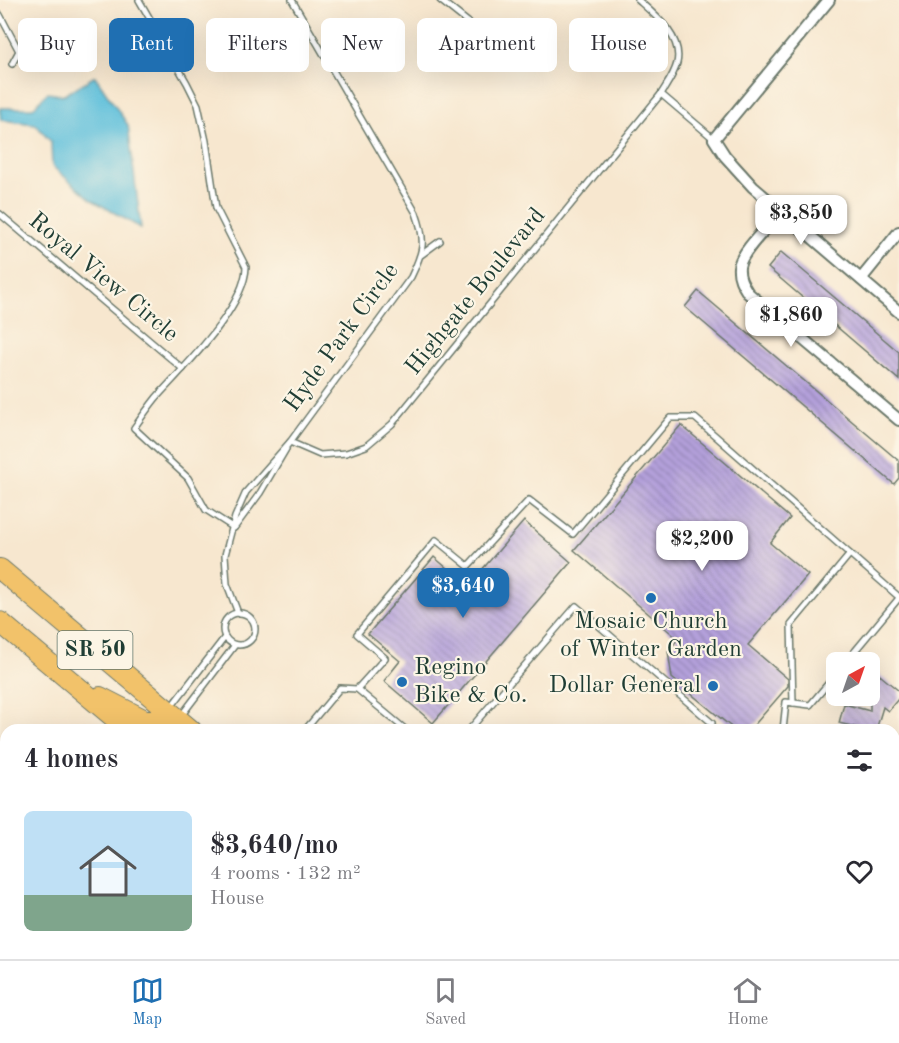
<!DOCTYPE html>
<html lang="en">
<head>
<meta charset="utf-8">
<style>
  body { margin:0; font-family:"Old Standard TT",serif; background:#f7f7f7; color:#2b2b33; height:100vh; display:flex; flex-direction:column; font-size:22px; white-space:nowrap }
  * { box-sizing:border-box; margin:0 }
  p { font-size:20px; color:#7c7c81 }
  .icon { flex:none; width:33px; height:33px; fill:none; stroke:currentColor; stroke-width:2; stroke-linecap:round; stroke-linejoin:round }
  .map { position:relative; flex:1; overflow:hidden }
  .side { position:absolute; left:0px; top:724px; width:900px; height:236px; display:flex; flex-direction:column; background:#fff; border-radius:18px 18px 0 0; box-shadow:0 6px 24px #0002 }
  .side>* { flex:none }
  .guide { position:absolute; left:18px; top:18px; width:864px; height:54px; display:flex; gap:12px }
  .needle { width:39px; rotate:40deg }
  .fabs { position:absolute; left:826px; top:652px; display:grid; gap:12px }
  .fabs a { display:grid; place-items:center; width:54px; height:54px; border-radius:9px; background:#fff; box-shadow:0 6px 24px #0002; font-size:30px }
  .price { position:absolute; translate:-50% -51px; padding:0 14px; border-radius:12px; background:#fff; color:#222; font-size:20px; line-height:39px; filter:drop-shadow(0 2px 3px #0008) }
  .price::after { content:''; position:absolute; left:50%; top:36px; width:18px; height:14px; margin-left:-9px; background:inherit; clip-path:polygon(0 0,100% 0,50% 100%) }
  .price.selected { background:#1f6fb2; color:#fff }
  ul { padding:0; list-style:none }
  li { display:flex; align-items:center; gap:18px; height:150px; padding:0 24px }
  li+li { border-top:2px solid #e1e1e2 }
  li span { display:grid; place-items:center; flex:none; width:168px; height:120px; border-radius:9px; color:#555 }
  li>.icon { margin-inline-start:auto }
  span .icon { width:72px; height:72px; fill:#fffc; stroke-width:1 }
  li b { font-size:26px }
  h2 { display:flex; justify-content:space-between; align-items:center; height:72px; padding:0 24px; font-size:26px }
  .chip { padding:0 21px; border-radius:9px; background:#fff; box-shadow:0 6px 24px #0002; font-size:21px; line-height:54px }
  .chip.selected { background:#1f6fb2; color:#fff }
  .tabs { display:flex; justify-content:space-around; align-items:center; height:84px; border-top:2px solid #e1e1e2; background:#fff; font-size:16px; color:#7c7c81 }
  .tabs a { display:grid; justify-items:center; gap:3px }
  .tabs .selected { color:#1f6fb2 }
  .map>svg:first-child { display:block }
</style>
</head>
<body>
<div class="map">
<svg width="899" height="959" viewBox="0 0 899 959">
  <defs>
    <pattern id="building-back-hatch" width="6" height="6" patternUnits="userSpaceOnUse" patternTransform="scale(1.5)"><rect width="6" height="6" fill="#b4a0db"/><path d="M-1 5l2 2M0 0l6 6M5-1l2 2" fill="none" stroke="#9284b2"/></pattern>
  </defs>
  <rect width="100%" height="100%" fill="#fcf5e5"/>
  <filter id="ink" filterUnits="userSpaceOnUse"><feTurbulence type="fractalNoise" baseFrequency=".0167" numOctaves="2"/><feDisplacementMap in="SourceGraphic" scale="12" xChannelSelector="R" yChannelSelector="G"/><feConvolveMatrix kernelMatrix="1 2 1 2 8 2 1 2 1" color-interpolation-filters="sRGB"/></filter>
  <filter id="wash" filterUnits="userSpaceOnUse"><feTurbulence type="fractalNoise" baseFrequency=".008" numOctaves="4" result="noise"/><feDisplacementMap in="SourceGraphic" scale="24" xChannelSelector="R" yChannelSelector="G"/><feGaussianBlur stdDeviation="1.35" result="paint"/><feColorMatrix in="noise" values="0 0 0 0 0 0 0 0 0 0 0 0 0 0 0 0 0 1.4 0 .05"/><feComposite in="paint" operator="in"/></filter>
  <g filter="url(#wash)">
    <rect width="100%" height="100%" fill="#f7e7cf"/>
    <path fill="#5dbfdb" stroke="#3e7e88" stroke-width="1.5" d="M95 76 128 125 141 228 92 200 52 166 51 142 35 124 1 120 0 108H33L47 93 64 95Z"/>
    <g id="blocks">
      <g fill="url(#building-back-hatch)">
        <path d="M781 252 899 352V380L768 268Z"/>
        <path d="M698 291 899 461V478L894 484 685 307Z"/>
        <path d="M681 425 790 518 770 543 808 575 748 645 788 679V686L750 730H735L672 678 668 651 678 639 574 550Z"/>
        <path d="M524 521 571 562 433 723 384 681 400 661 368 634 434 557 468 586Z"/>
        <path d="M875 671 899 691V698L888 711 883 707 876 730H867L839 723 844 704 870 711V677Z"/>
      </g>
    </g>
  </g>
  <g filter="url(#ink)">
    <use href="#blocks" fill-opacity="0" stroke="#6b786a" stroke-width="1.5"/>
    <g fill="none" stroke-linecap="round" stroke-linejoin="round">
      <g stroke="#6b786a" stroke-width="8">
        <g id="lane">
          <path d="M139 0 187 83 198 105 206 141 216 208 246 267C245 308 183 368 156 398 148 408 141 418 134 428L188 478 206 510 234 528"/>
          <path d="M440 0 498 46"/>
          <path d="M0 15 19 51 12 64"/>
          <path d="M661 94 714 139"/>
          <path d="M0 214 183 369"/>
          <path d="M421 255 440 241"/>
          <path d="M290 442 320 455 346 453 366 446 392 424 661 94C667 84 674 75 677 63 683 37 655 15 638 0"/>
          <path d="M235 527 260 493 286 449"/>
          <path d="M238 613 227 584 225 555 235 517 246 492 290 442 411 277C424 250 426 241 416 213L292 0"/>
          <circle cx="239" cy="629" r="16"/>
          <path d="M845 663 899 598"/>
          <path d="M357 689 385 658 357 634 436 540 468 566 529 500 573 534 670 418H695L899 597"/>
          <path d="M793 703 791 625 850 554"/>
          <path d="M171 707 225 637"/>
          <path d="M181 716 235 645"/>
          <path d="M305 730 340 688 357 689 406 730"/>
          <path d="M469 730 576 606 712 723 708 730"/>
          <path d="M783 730 786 702 810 705 837 673"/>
          <path d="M894 861 899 866"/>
          <path d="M0 908 6 902"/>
          <path d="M93 954 98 959"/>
          <path d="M298 954 304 959"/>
          <path d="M668 954 674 959"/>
          <path d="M759 954 765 959"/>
          <path d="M118 959 122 954"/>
          <path d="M164 959 165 954"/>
          <path d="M243 959 247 954"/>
          <path d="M287 959 293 954"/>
          <path d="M534 959V954"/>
          <path d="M676 959 681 954"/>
        </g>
      </g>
      <g stroke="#6b786a" stroke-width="14">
        <g id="street">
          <path d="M829 0 714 139 725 156 753 187 899 312"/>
          <path d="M781 211C771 224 741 251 739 267 738 278 743 285 748 293L899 420"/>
          <path d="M861 279 899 232"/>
        </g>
      </g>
      <g stroke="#6b786a" stroke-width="22">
        <g id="highway">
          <path d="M0 569 191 730"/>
          <path d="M0 622 129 730"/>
          <path d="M100 697 145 720H178"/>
          <path d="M392 954 398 959"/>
          <path d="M452 954 457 959"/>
        </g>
      </g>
      <use href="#lane" stroke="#fff" stroke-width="5"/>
      <use href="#street" stroke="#fff" stroke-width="10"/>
      <use href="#highway" stroke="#f2c26a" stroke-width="20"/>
    </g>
  </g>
  <g fill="#1f6fb2" stroke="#fcf5e5" stroke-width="2">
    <circle cx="651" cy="598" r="6"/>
    <circle cx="402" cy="682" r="6"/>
    <circle cx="713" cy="686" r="6"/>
  </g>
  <g text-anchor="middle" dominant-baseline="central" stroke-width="4.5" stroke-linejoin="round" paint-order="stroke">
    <rect fill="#fcf5e5" stroke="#617469" stroke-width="1.5" x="57.5" y="631" width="75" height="38" rx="4.5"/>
    <g font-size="22" font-weight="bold" fill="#1f3d34">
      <text x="95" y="650">SR 50</text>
    </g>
    <g font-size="24" fill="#1f3d34" stroke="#fcf5e5">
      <text transform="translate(103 278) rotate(40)">Royal View Circle</text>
      <text transform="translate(476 292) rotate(-51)">Highgate Boulevard</text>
      <text transform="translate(342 338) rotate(-54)">Hyde Park Circle</text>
    </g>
    <g font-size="24" fill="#1f3d34" stroke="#fcf5e5">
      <text x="651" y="622">Mosaic Church<tspan x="651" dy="28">of Winter Garden</tspan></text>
      <text x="414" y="668" text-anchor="start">Regino<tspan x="414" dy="28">Bike &amp; Co.</tspan></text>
      <text x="701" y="686" text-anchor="end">Dollar General</text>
    </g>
  </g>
</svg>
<div class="fabs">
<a><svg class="needle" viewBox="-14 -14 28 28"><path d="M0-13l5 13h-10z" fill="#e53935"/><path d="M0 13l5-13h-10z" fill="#7c7c81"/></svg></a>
</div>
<b class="price" style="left:801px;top:246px">$3,850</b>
<b class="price" style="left:791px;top:348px">$1,860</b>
<b class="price" style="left:702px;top:572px">$2,200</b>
<b class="price selected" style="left:463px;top:619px">$3,640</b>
<div class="guide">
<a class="chip">Buy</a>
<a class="chip selected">Rent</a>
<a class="chip">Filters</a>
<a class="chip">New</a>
<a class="chip">Apartment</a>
<a class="chip">House</a>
</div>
<section class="side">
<h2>4 homes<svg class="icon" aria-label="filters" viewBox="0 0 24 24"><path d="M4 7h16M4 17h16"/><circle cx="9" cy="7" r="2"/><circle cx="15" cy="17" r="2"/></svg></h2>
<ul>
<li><span style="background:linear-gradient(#bfe0f5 70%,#7fa58c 0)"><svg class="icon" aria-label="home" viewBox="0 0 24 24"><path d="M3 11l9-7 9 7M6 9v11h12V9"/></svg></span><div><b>$3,640/mo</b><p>4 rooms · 132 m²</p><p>House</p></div><svg class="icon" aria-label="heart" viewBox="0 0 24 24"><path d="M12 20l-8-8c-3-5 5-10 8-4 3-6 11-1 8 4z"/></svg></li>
</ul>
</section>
</div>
<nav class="tabs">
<a class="selected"><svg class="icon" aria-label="map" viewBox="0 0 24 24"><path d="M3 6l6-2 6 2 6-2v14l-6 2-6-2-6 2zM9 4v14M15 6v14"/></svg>Map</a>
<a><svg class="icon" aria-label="saved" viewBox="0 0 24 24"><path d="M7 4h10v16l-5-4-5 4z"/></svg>Saved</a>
<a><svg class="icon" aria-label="home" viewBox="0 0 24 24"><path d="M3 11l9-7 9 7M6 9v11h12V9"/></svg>Home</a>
</nav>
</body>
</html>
